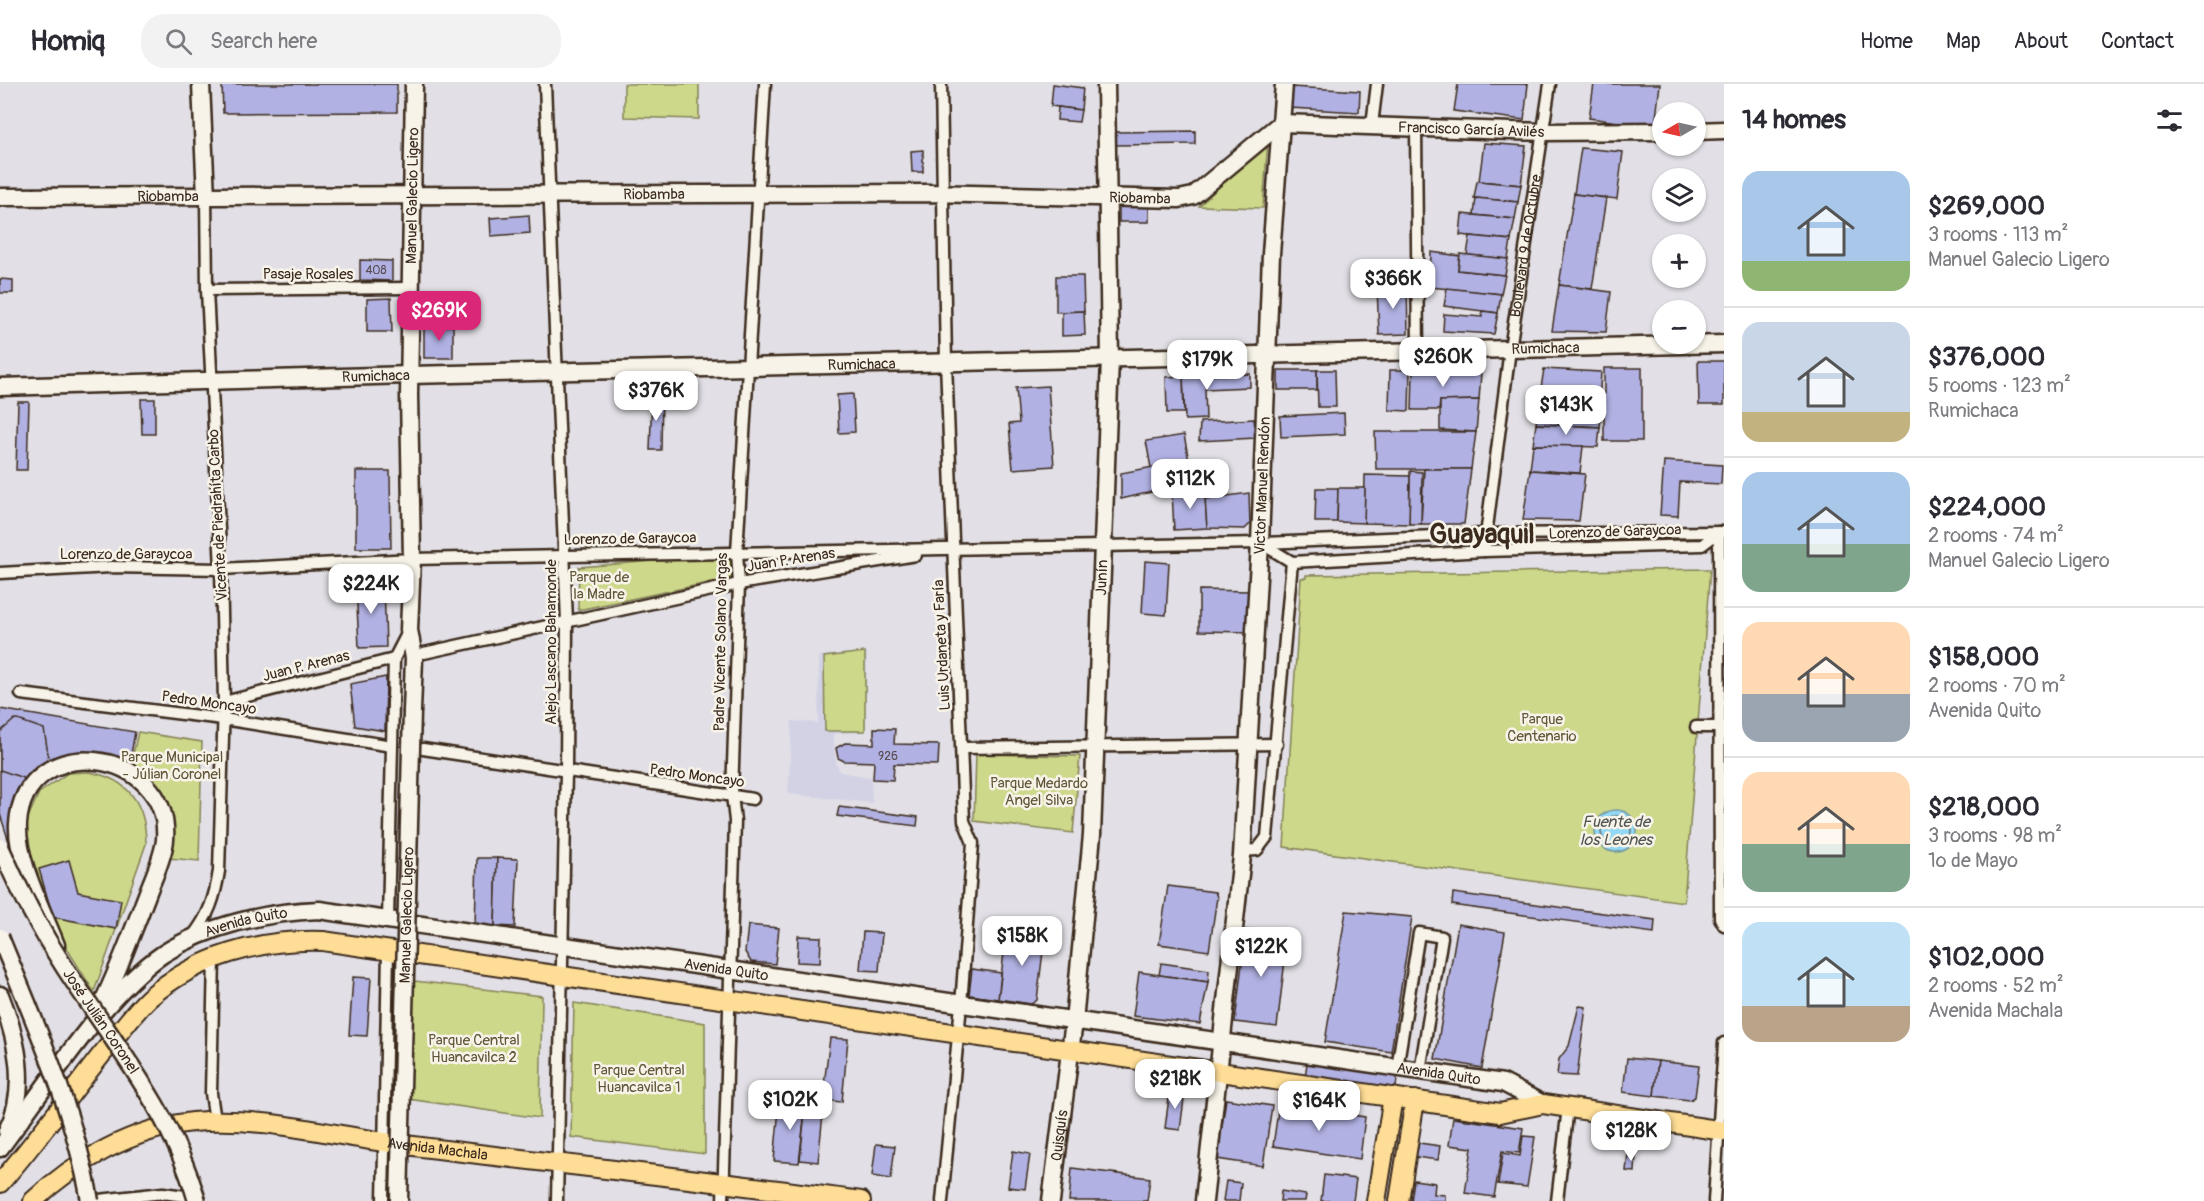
<!DOCTYPE html>
<html lang="en">
<head>
<meta charset="utf-8">
<style>
  body { margin:0; font-family:Pangolin,sans-serif; background:#f2f2f3; color:#2b2b33; height:100vh; display:flex; flex-direction:column; font-size:22px; white-space:nowrap }
  * { box-sizing:border-box; margin:0 }
  p { font-size:20px; color:#7c7c81 }
  .icon { flex:none; width:33px; height:33px; fill:none; stroke:currentColor; stroke-width:2; stroke-linecap:round; stroke-linejoin:round }
  .map { position:relative; flex:1; overflow:hidden }
  .details { display:flex; flex-direction:column; background:#fff; width:480px }
  .details>* { flex:none }
  .needle { width:39px; rotate:261deg }
  .controls { position:absolute; left:1652px; top:18px; display:grid; gap:12px }
  .controls a { display:grid; place-items:center; width:54px; height:54px; border-radius:50%; background:#fff; box-shadow:0 2px 4px #0004; font-size:30px }
  .price { position:absolute; translate:-50% -51px; padding:0 14px; border-radius:12px; background:#fff; color:#222; font-size:20px; line-height:39px; filter:drop-shadow(0 2px 3px #0008) }
  .price::after { content:''; position:absolute; left:50%; top:36px; width:18px; height:14px; margin-left:-9px; background:inherit; clip-path:polygon(0 0,100% 0,50% 100%) }
  .price.on { background:#db2777; color:#fff }
  ul { padding:0; list-style:none }
  li { display:flex; align-items:center; gap:18px; height:150px; padding:0 18px }
  li+li { border-top:2px solid #e1e1e2 }
  li span { display:grid; place-items:center; flex:none; width:168px; height:120px; border-radius:18px; color:#555 }
  li>.icon { margin-inline-start:auto }
  span .icon { width:72px; height:72px; fill:#fffc; stroke-width:1 }
  li b { font-size:26px }
  h2 { display:flex; justify-content:space-between; align-items:center; height:72px; padding:0 18px; font-size:26px }
  header { display:flex; align-items:center; gap:36px; box-sizing:border-box; height:84px; padding:0 30px; background:#fff; border-bottom:2px solid #e1e1e2 }
  header strong { font-size:28px }
  nav { display:flex; gap:33px; margin-inline-start:auto; font-size:21px }
  .search { width:420px; height:54px; background:#f2f2f3; display:flex; align-items:center; gap:15px; box-sizing:border-box; padding:0 21px; border-radius:24px; color:#7c7c81; font-size:22px }
  main { display:flex; flex:1; min-height:0 }
  .map>svg:first-child { display:block }
</style>
</head>
<body>
<header>
<strong>Homiq</strong>
<div class="search"><svg class="icon" aria-label="search" viewBox="0 0 24 24"><circle cx="10" cy="10" r="6"/><path d="M15 15l6 6"/></svg>Search here</div>
<nav><a>Home</a><a>Map</a><a>About</a><a>Contact</a></nav>
</header>
<main>
<div class="map">
<svg width="1724" height="1117" viewBox="0 0 1724 1117">
  <rect width="100%" height="100%" fill="#e2e0e6"/>
  <filter id="ink" filterUnits="userSpaceOnUse"><feTurbulence type="fractalNoise" baseFrequency=".0167" numOctaves="2"/><feDisplacementMap in="SourceGraphic" scale="12" xChannelSelector="R" yChannelSelector="G"/><feConvolveMatrix kernelMatrix="1 2 1 2 8 2 1 2 1" color-interpolation-filters="sRGB"/></filter>
  <g filter="url(#ink)">
    <path fill="#d3d2e5" d="M867 567 866 648 833 650 836 679 840 688 871 693 872 719 788 710 792 637 818 639 819 572Z"/>
    <g fill="#cdd88b" stroke="#848154" stroke-width="1.5">
      <path d="M624 0H699V35L624 33Z"/>
      <path d="M1268 55 1263 124 1199 122Z"/>
      <path d="M730 471 732 494 578 526 579 483Z"/>
      <path d="M1710 485 1684 818 1284 763 1301 494H1306V491Z"/>
      <path d="M865 568V647H825L824 573Z"/>
      <path d="M138 648 202 658 199 777 169 774 170 749 130 684Z"/>
      <path d="M976 670 1080 672 1073 749 974 737Z"/>
      <path d="M89 688C130 695 146 721 146 760L94 908 61 855 25 760V740L39 709 68 689Z"/>
      <path d="M414 897 542 912 540 1034 408 1015Z"/>
      <path d="M574 919 705 939V1070L571 1053Z"/>
    </g>
    <circle fill="#93d9f5" stroke="#70939f" stroke-width="1.5" cx="1616" cy="747" r="21"/>
    <g fill="none" stroke-linecap="round" stroke-linejoin="round">
      <circle stroke="#5e7074" stroke-width="1.5" cx="1616" cy="747" r="15"/>
    </g>
    <g fill="#b1b2e3" stroke="#3b2a1e" stroke-width="1.5">
      <path d="M222 0H397V28L223 29Z"/>
      <path d="M1053 0 1083 4 1081 26 1051 22Z"/>
      <path d="M1458 0H1528L1524 36 1454 27Z"/>
      <path d="M1594 0H1660L1655 43 1589 34Z"/>
      <path d="M1291 3 1360 7 1359 28 1290 24Z"/>
      <path d="M1058 23 1081 26 1079 38 1057 36Z"/>
      <path d="M1195 47V60L1116 61V48Z"/>
      <path d="M1484 59 1526 62 1521 101 1479 97Z"/>
      <path d="M1581 64 1623 68 1617 115 1574 110Z"/>
      <path d="M923 66V88H912L911 67Z"/>
      <path d="M1477 97 1521 101 1518 118 1474 114Z"/>
      <path d="M1574 110 1606 114 1592 205 1559 201Z"/>
      <path d="M1476 114 1518 118 1515 135 1474 131Z"/>
      <rect x="1119" y="119" width="30" height="19"/>
      <path d="M1462 130 1515 135 1511 156 1460 151Z"/>
      <path d="M529 131 530 149 491 152 490 134Z"/>
      <path d="M1470 152 1511 156 1508 175 1467 171Z"/>
      <path d="M1431 168 1460 172 1458 186 1505 191 1501 210 1430 203Z"/>
      <path d="M1460 170 1508 175 1505 191 1458 186Z"/>
      <path d="M360 176 392 177V197L360 196Z"/>
      <path d="M1056 192H1083L1084 227 1056 228Z"/>
      <path d="M0 195 13 196V209H0Z"/>
      <path d="M1559 201 1611 208 1606 248 1552 247Z"/>
      <path d="M1407 202 1408 250 1379 251 1377 203Z"/>
      <path d="M1447 204 1501 210 1498 229 1444 222Z"/>
      <path d="M391 214 392 248H367V215Z"/>
      <path d="M1084 227 1085 251 1062 252V228Z"/>
      <path d="M1482 227 1498 229 1494 250 1443 247 1444 230 1482 233Z"/>
      <rect x="424" y="242" width="29" height="32"/>
      <path d="M1698 277H1724V321H1699Z"/>
      <rect x="1604" y="284" width="38" height="73"/>
      <path d="M1544 285 1601 288 1599 321 1539 317Z"/>
      <rect x="1278" y="286" width="39" height="20"/>
      <path d="M1317 286H1335L1336 323H1318Z"/>
      <path d="M1390 286H1410L1409 327 1389 326Z"/>
      <path d="M1413 287 1481 289 1479 316 1440 317 1439 326H1412Z"/>
      <path d="M1250 290V303L1205 305 1206 335 1185 336 1183 292Z"/>
      <path d="M1183 292 1184 329H1167L1166 293Z"/>
      <path d="M1048 302 1054 382 1013 385 1009 340 1019 339 1016 304Z"/>
      <path d="M652 309H662L661 366H650Z"/>
      <path d="M853 310 855 348 839 349 837 311Z"/>
      <path d="M141 315H155V350H142Z"/>
      <path d="M1479 316 1476 348 1440 346V317Z"/>
      <path d="M1539 317 1602 322 1600 343 1536 340Z"/>
      <path d="M18 318H29L27 386H16Z"/>
      <path d="M1344 329 1345 350 1281 353 1280 332Z"/>
      <path d="M1254 335 1256 354 1199 357 1200 338Z"/>
      <path d="M1536 340 1600 343 1598 363 1533 361Z"/>
      <path d="M1375 348H1476L1471 385H1376Z"/>
      <path d="M1184 351 1189 377 1151 384 1146 357Z"/>
      <path d="M1533 361 1583 362 1580 389 1530 386Z"/>
      <path d="M1664 377 1722 381 1721 400 1680 398 1678 432 1660 431Z"/>
      <path d="M1164 381 1165 405 1121 415V389Z"/>
      <path d="M1424 385H1471L1464 440H1421Z"/>
      <path d="M1530 386 1585 390 1579 437 1523 436Z"/>
      <path d="M356 387H390L391 464H356Z"/>
      <path d="M1410 387 1422 388 1421 440H1409Z"/>
      <path d="M1365 391 1410 392 1409 440 1364 439Z"/>
      <path d="M1316 404H1338L1337 438H1315Z"/>
      <path d="M1338 404H1365L1364 439 1337 438Z"/>
      <path d="M1205 406 1207 444 1174 446 1172 408Z"/>
      <path d="M1249 409 1250 440 1245 445 1207 444 1205 415Z"/>
      <path d="M1145 477 1169 479 1166 531 1142 529Z"/>
      <path d="M384 499 386 563 359 564 356 500Z"/>
      <path d="M1199 506 1250 507 1249 548 1199 547Z"/>
      <path d="M386 593 385 647 355 642 350 600Z"/>
      <path d="M0 625 135 648 129 682H52L13 738 9 758 0 730Z"/>
      <path d="M15 635 44 645 49 676 26 695 0 686V648Z"/>
      <path d="M874 644 895 645 894 660 939 661 938 681 894 680 893 696 873 695 874 678 844 677 838 674 836 664 845 659 874 660Z"/>
      <path d="M839 723 918 733 917 742 837 732Z"/>
      <path d="M477 774H497L495 842 475 841Z"/>
      <path d="M497 774 518 775 515 843 495 842Z"/>
      <path d="M69 776 78 808 121 816 116 845 53 833 39 785Z"/>
      <path d="M1168 802 1215 808 1217 813 1209 867 1159 860Z"/>
      <path d="M1453 809 1655 836 1654 849 1452 821Z"/>
      <path d="M1346 827 1412 833 1391 968 1325 958Z"/>
      <path d="M1458 840 1505 848 1482 984 1435 975Z"/>
      <path d="M748 841 779 844 775 880 751 878 745 868Z"/>
      <path d="M1007 846 1045 851 1037 916 1031 920 998 915Z"/>
      <path d="M1246 846 1288 851 1277 943 1235 938Z"/>
      <path d="M863 848 882 849 879 887 860 886Z"/>
      <path d="M798 852 821 853 820 879 797 878Z"/>
      <path d="M1161 879 1209 886 1208 898 1159 891Z"/>
      <path d="M972 885 1001 889 998 915 969 911Z"/>
      <path d="M1139 888 1208 898 1200 940 1133 932Z"/>
      <path d="M353 893 371 894 367 952 349 951Z"/>
      <path d="M1579 922 1586 923 1577 992 1557 991 1559 975 1569 962Z"/>
      <path d="M830 954 848 955 842 1018 822 1016Z"/>
      <path d="M1309 965 1398 988 1395 1010 1303 1008Z"/>
      <path d="M1627 974 1658 977 1654 1012 1623 1008Z"/>
      <path d="M1658 977 1699 982 1695 1013 1690 1016 1654 1012Z"/>
      <path d="M1170 1006 1185 1007 1180 1046 1165 1044Z"/>
      <path d="M780 1014 806 1018 799 1079 774 1077Z"/>
      <path d="M1226 1015 1272 1022 1263 1082 1217 1075Z"/>
      <path d="M806 1018 824 1020 818 1078 800 1076Z"/>
      <path d="M1279 1020 1365 1033 1360 1075 1273 1062Z"/>
      <path d="M1453 1034 1523 1044 1519 1069 1502 1067 1494 1113 1465 1109 1472 1064 1449 1061Z"/>
      <path d="M1523 1052 1535 1053 1527 1103 1498 1100 1503 1069 1520 1072Z"/>
      <path d="M1419 1059 1440 1062 1438 1076 1416 1073Z"/>
      <path d="M876 1060 895 1062 891 1095 872 1092Z"/>
      <path d="M1013 1067 1030 1070 1025 1105 1008 1103Z"/>
      <path d="M1628 1069H1636L1635 1088 1626 1087Z"/>
      <path d="M1072 1084 1150 1094 1147 1117H1069Z"/>
      <path d="M1324 1091 1356 1095 1353 1117H1321Z"/>
      <path d="M1414 1096 1435 1099 1434 1110 1445 1111V1117H1411Z"/>
      <path d="M1226 1097 1241 1099 1239 1117H1223Z"/>
      <path d="M1281 1107 1306 1111 1305 1117H1280Z"/>
    </g>
    <g fill="none" stroke-linecap="round" stroke-linejoin="round">
      <g stroke="#3b2a1e" stroke-width="15">
        <g id="street">
          <path d="M545 0 567 538 566 688 557 1117"/>
          <path d="M941 0 946 278 964 737 973 759 961 921 942 1117"/>
          <path d="M1372 41 1377 0"/>
          <path d="M1416 43 1418 268"/>
          <path d="M207 206 410 204"/>
          <path d="M1719 448 1720 834 1724 841"/>
          <path d="M1261 459 1292 478 1484 467 1702 461 1719 448"/>
          <path id="s1" d="M1484 467 1510 265 1550 0"/>
          <path d="M0 489 111 483 221 485 412 475 1260 459 1486 450 1724 448"/>
          <path d="M424 569 739 500 916 471"/>
          <path d="M21 610 223 635 392 662"/>
          <path d="M224 618 394 575"/>
          <path d="M1696 643H1724"/>
          <path d="M962 664 1277 660"/>
          <path d="M423 665 753 715"/>
          <path d="M1242 767 1257 766 1267 753 1292 478"/>
          <path d="M388 836 394 575 409 546"/>
          <path d="M192 853C209 832 215 813 219 787L224 618 221 485 207 206 206 113"/>
          <path d="M214 874 211 1009 215 1037"/>
          <path d="M1397 984 1419 849 1442 853 1420 987"/>
          <path d="M90 1117 163 1109 199 1114"/>
          <path d="M383 1117 388 867"/>
          <path d="M723 1117 735 737 732 711 739 500 737 468 765 0"/>
          <path d="M1557 1117 1568 1023"/>
          <path d="M1714 1117 1724 959"/>
        </g>
      </g>
      <g stroke="#3b2a1e" stroke-width="21">
        <g id="secondary">
          <path d="M201 0 206 113"/>
          <path d="M1695 47 1724 46"/>
          <path id="s2" d="M0 113 928 109 1179 115 1193 112 1281 39 1543 48 1662 47"/>
          <path id="s3" d="M0 303 409 291 1724 260"/>
          <path id="s4" d="M412 627 414 574 409 546 412 475 409 311 414 0"/>
          <path d="M56 861C43 827 16 776 18 740 24 644 172 663 165 756 163 774 154 792 148 808 133 847 119 885 101 922"/>
          <path d="M0 911C17 954 29 1004 7 1047"/>
          <path id="s5" d="M0 1064C44 1006 104 910 163 870 208 841 267 828 319 826L1503 999 1543 1020"/>
          <path id="s6" d="M1051 1117 1074 937 1092 751 1110 275 1106 0"/>
          <path id="s7" d="M1204 1117 1242 772 1260 459 1271 170 1284 0"/>
        </g>
      </g>
      <g stroke="#3b2a1e" stroke-width="22">
        <g id="primary">
          <path d="M0 1099C36 1058 68 1013 102 970 117 952 132 930 149 914 197 872 260 855 323 857L1500 1029 1543 1020 1724 1047"/>
          <path id="s8" d="M33 1117C75 1077 134 1044 193 1038 261 1031 337 1053 405 1061 557 1080 709 1096 861 1117"/>
          <path d="M1376 1117 1393 1013"/>
          <path d="M1399 1117 1415 1016"/>
        </g>
      </g>
      <use href="#street" stroke="#f7f3e8" stroke-width="10"/>
      <use href="#secondary" stroke="#f7f3e8" stroke-width="16"/>
      <use href="#primary" stroke="#fedd96" stroke-width="18"/>
      <g stroke="#3b2a1e" stroke-width="21" stroke-linecap="butt">
        <g id="secondary-bridge">
          <path id="s9" d="M0 763C18 804 40 846 65 884 114 959 172 1029 197 1117"/>
          <path d="M0 853C35 939 74 1025 90 1117"/>
          <path id="s10" d="M399 1117 412 627"/>
        </g>
      </g>
      <use href="#secondary-bridge" stroke="#f7f3e8" stroke-width="16"/>
    </g>
  </g>
  <g text-anchor="middle" dominant-baseline="central" stroke-width="5" stroke-linejoin="round" paint-order="stroke">
    <g font-size="12" fill="#584c4f">
      <text x="376" y="186">408</text>
      <text x="888" y="672">926</text>
    </g>
    <g font-size="15" fill="#3b2a1e" stroke="#f7f3e8">
      <text stroke="none"><textPath href="#s2" startOffset="1498">Francisco García Avilés</textPath></text>
      <text stroke="none"><textPath href="#s2" startOffset="654">Riobamba</textPath></text>
      <text stroke="none"><textPath href="#s4" startOffset="516">Manuel Galecio Ligero</textPath></text>
      <text stroke="none"><textPath href="#s2" startOffset="168">Riobamba</textPath></text>
      <text stroke="none"><textPath href="#s2" startOffset="1140">Riobamba</textPath></text>
      <text stroke="none"><textPath href="#s1" startOffset="308">Boulevard 9 de Octubre</textPath></text>
      <text x="308" y="190">Pasaje Rosales</text>
      <text stroke="none"><textPath href="#s3" startOffset="1546">Rumichaca</textPath></text>
      <text stroke="none"><textPath href="#s3" startOffset="862">Rumichaca</textPath></text>
      <text stroke="none"><textPath href="#s3" startOffset="376">Rumichaca</textPath></text>
      <text stroke="none"><textPath href="#s7" startOffset="718">Victor Manuel Rendón</textPath></text>
      <text transform="translate(218 431) rotate(-93)">Vicente de Piedrahíta Carbo</text>
      <text transform="translate(1615 448) rotate(-2)">Lorenzo de Garaycoa</text>
      <text transform="translate(630 455) rotate(-1)">Lorenzo de Garaycoa</text>
      <text x="126" y="470">Lorenzo de Garaycoa</text>
      <text transform="translate(791 476) rotate(-9)">Juan P. Arenas</text>
      <text stroke="none"><textPath href="#s6" startOffset="626">Junín</textPath></text>
      <text transform="translate(551 558) rotate(-90)">Alejo Lascano Bahamonde</text>
      <text transform="translate(721 558) rotate(-89)">Padre Vicente Solano Vargas</text>
      <text transform="translate(942 561) rotate(-93)">Luis Urdaneta y Faría</text>
      <text transform="translate(306 582) rotate(-14)">Juan P. Arenas</text>
      <text transform="translate(209 619) rotate(8)">Pedro Moncayo</text>
      <text transform="translate(697 692) rotate(8)">Pedro Moncayo</text>
      <text stroke="none"><textPath href="#s10" startOffset="286">Manuel Galecio Ligero</textPath></text>
      <text stroke="none"><textPath href="#s5" startOffset="344">Avenida Quito</textPath></text>
      <text stroke="none"><textPath href="#s5" startOffset="830">Avenida Quito</textPath></text>
      <text stroke="none"><textPath href="#s9" startOffset="202">José Julián Coronel</textPath></text>
      <text stroke="none"><textPath href="#s5" startOffset="1550">Avenida Quito</textPath></text>
      <text stroke="none"><textPath href="#s6" startOffset="66">Quisquís</textPath></text>
      <text stroke="none"><textPath href="#s8" startOffset="428">Avenida Machala</textPath></text>
    </g>
    <g font-size="15" fill="#605639" stroke="#f7f3e8">
      <text x="599" y="493">Parque de<tspan x="599" dy="17">la Madre</tspan></text>
      <text x="1542" y="635">Parque<tspan x="1542" dy="17">Centenario</tspan></text>
      <text x="172" y="673">Parque Municipal<tspan x="172" dy="17">- Júlian Coronel</tspan></text>
      <text x="1039" y="699">Parque Medardo<tspan x="1039" dy="17">Angel Silva</tspan></text>
      <text x="474" y="956">Parque Central<tspan x="474" dy="17">Huancavilca 2</tspan></text>
      <text x="639" y="986">Parque Central<tspan x="639" dy="17">Huancavilca 1</tspan></text>
    </g>
    <g font-size="16" font-style="italic" fill="#515654" stroke="#f7f3e8">
      <text x="1616" y="738">Fuente de<tspan x="1616" dy="18">los Leones</tspan></text>
    </g>
    <g font-size="27" font-weight="bold" fill="#3b2a1e" stroke="#f7f3e8">
      <text x="1482" y="450">Guayaquil</text>
    </g>
  </g>
</svg>
<div class="controls">
<a><svg class="needle" viewBox="-14 -14 28 28"><path d="M0-13l5 13h-10z" fill="#e53935"/><path d="M0 13l5-13h-10z" fill="#7c7c81"/></svg></a>
<a><svg class="icon" aria-label="layers" viewBox="0 0 24 24"><path d="M12 4l9 5-9 5-9-5zM3 14l9 5 9-5"/></svg></a>
<a>+</a>
<a>−</a>
</div>
<b class="price" style="left:1393px;top:226px">$366K</b>
<b class="price on" style="left:439px;top:258px">$269K</b>
<b class="price" style="left:1443px;top:304px">$260K</b>
<b class="price" style="left:1207px;top:307px">$179K</b>
<b class="price" style="left:656px;top:338px">$376K</b>
<b class="price" style="left:1566px;top:352px">$143K</b>
<b class="price" style="left:1190px;top:426px">$112K</b>
<b class="price" style="left:371px;top:531px">$224K</b>
<b class="price" style="left:1022px;top:883px">$158K</b>
<b class="price" style="left:1261px;top:894px">$122K</b>
<b class="price" style="left:1175px;top:1026px">$218K</b>
<b class="price" style="left:790px;top:1047px">$102K</b>
<b class="price" style="left:1319px;top:1048px">$164K</b>
<b class="price" style="left:1631px;top:1078px">$128K</b>
</div>
<section class="details">
<h2>14 homes<svg class="icon" aria-label="filters" viewBox="0 0 24 24"><path d="M4 7h16M4 17h16"/><circle cx="9" cy="7" r="2"/><circle cx="15" cy="17" r="2"/></svg></h2>
<ul>
<li><span style="background:linear-gradient(#a9c7e8 75%,#8fb573 0)"><svg class="icon" aria-label="home" viewBox="0 0 24 24"><path d="M3 11l9-7 9 7M6 9v11h12V9"/></svg></span><div><b>$269,000</b><p>3 rooms · 113 m²</p><p>Manuel Galecio Ligero</p></div></li>
<li><span style="background:linear-gradient(#c9d6e8 75%,#c2b280 0)"><svg class="icon" aria-label="home" viewBox="0 0 24 24"><path d="M3 11l9-7 9 7M6 9v11h12V9"/></svg></span><div><b>$376,000</b><p>5 rooms · 123 m²</p><p>Rumichaca</p></div></li>
<li><span style="background:linear-gradient(#a9c7e8 60%,#7fa58c 0)"><svg class="icon" aria-label="home" viewBox="0 0 24 24"><path d="M3 11l9-7 9 7M6 9v11h12V9"/></svg></span><div><b>$224,000</b><p>2 rooms · 74 m²</p><p>Manuel Galecio Ligero</p></div></li>
<li><span style="background:linear-gradient(#ffd9b3 60%,#9aa5b1 0)"><svg class="icon" aria-label="home" viewBox="0 0 24 24"><path d="M3 11l9-7 9 7M6 9v11h12V9"/></svg></span><div><b>$158,000</b><p>2 rooms · 70 m²</p><p>Avenida Quito</p></div></li>
<li><span style="background:linear-gradient(#ffd9b3 60%,#7fa58c 0)"><svg class="icon" aria-label="home" viewBox="0 0 24 24"><path d="M3 11l9-7 9 7M6 9v11h12V9"/></svg></span><div><b>$218,000</b><p>3 rooms · 98 m²</p><p>1º de Mayo</p></div></li>
<li><span style="background:linear-gradient(#bfe0f5 70%,#b9a48a 0)"><svg class="icon" aria-label="home" viewBox="0 0 24 24"><path d="M3 11l9-7 9 7M6 9v11h12V9"/></svg></span><div><b>$102,000</b><p>2 rooms · 52 m²</p><p>Avenida Machala</p></div></li>
</ul>
</section>
</main>
</body>
</html>
